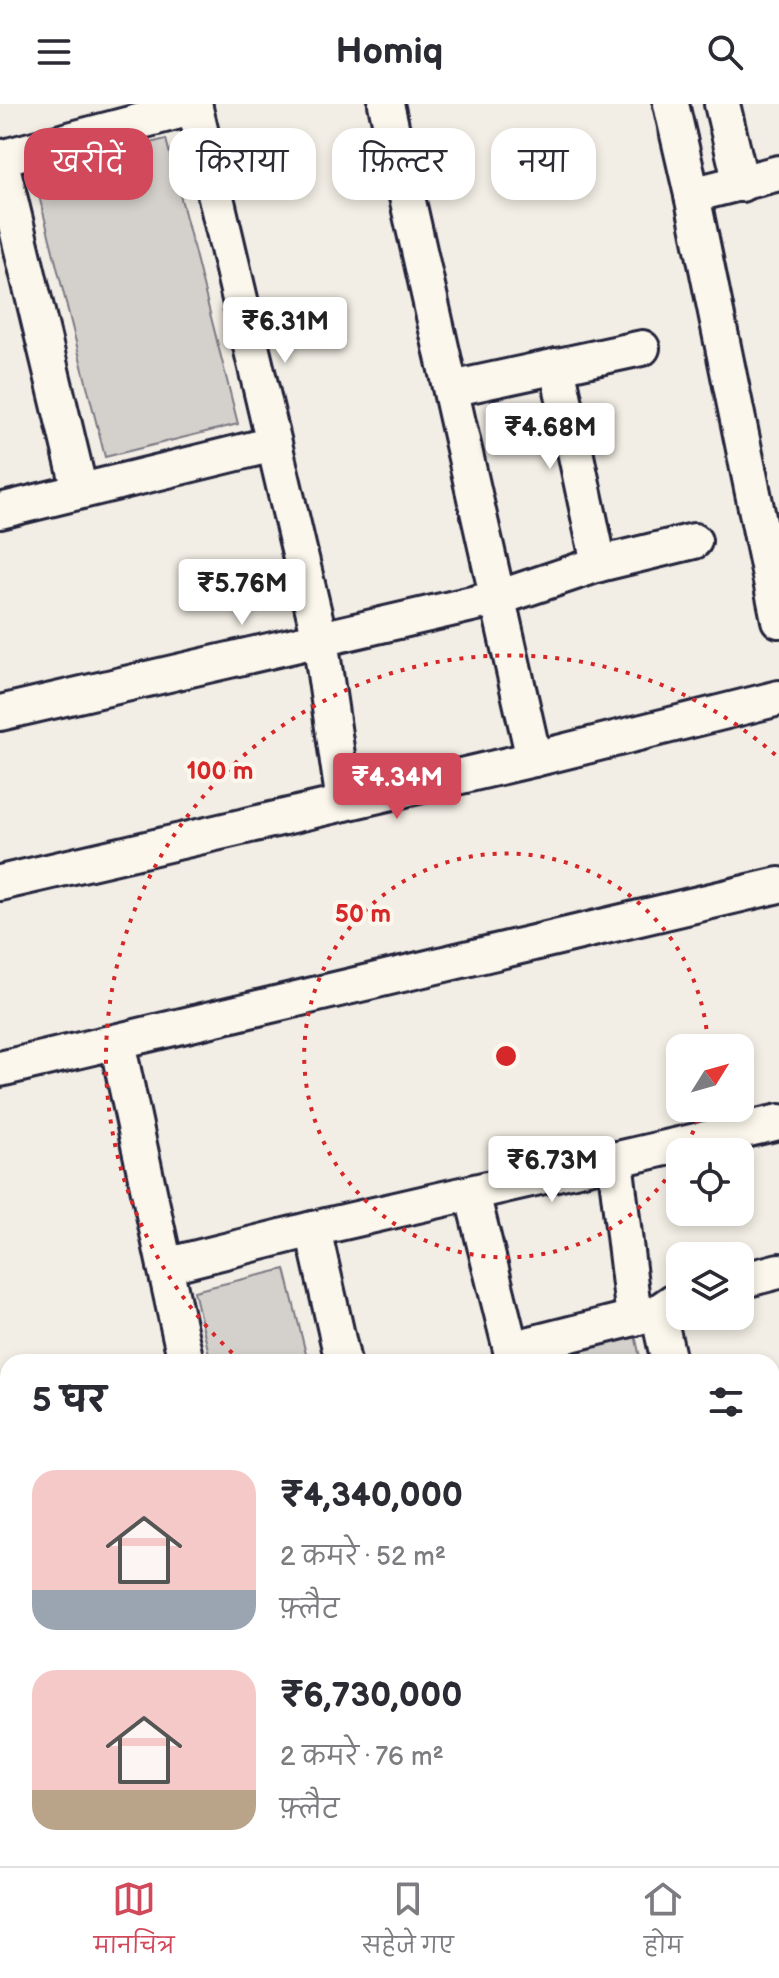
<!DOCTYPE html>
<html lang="hi">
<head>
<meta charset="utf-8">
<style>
  body { margin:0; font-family:"Balsamiq Sans","Playpen Sans Deva",sans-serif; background:#f7f7f7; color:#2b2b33; height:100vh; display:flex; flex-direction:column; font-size:30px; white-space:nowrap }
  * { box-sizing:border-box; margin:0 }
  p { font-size:26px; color:#7c7c81 }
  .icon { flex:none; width:44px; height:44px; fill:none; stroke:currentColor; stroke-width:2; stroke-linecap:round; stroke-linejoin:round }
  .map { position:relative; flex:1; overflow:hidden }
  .panel { position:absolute; left:0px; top:1250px; width:780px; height:512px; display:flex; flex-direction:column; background:#fff; border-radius:24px 24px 0 0; box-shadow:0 4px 12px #0003 }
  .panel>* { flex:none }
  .top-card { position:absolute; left:24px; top:24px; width:732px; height:72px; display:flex; gap:16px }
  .needle { width:52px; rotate:53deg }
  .tools { position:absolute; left:666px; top:930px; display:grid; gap:16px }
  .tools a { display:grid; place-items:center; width:88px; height:88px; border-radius:16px; background:#fff; box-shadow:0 4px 12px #0003; font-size:40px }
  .price { position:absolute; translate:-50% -68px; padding:0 18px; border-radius:8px; background:#fff; color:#222; font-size:26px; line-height:52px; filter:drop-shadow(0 2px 4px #0008) }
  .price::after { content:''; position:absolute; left:50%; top:48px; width:24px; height:18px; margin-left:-12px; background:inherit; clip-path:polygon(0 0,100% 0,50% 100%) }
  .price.on { background:#d1495b; color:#fff }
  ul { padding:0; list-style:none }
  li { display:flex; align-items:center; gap:24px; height:200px; padding:0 32px }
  li span { display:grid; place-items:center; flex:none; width:224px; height:160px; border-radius:24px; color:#555 }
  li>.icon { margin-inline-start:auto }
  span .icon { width:96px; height:96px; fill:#fffc; stroke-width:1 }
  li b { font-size:34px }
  h2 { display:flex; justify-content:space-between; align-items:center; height:96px; padding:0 32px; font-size:34px }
  .chip { padding:0 28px; border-radius:24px; background:#fff; box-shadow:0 4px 12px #0003; font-size:28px; line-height:72px }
  .chip.on { background:#d1495b; color:#fff }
  header { display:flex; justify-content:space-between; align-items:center; height:104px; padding:0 32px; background:#fff; font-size:36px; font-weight:800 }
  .tabs { display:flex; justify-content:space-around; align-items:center; height:112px; border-top:2px solid #e1e1e2; background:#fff; font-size:22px; color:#7c7c81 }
  .tabs a { display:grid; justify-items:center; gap:4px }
  .tabs .on { color:#d1495b }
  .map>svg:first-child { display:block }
</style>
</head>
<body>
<header><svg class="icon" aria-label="menu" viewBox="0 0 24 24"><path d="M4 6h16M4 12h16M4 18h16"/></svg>Homiq<svg class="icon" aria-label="search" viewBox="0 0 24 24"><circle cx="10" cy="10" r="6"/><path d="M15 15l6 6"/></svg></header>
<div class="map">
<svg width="779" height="1762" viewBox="0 0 779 1762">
  <rect width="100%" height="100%" fill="#f2eee5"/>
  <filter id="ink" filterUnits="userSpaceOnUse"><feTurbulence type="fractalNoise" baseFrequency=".0125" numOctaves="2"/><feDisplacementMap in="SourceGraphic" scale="16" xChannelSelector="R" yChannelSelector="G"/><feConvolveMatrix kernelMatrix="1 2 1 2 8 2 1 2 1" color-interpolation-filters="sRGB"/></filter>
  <g filter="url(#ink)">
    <g fill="#d4d1cc" stroke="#7b7a84" stroke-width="2">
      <path d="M166 35 238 320 105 353 33 68Z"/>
      <path d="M285 1165 308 1258H211L194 1187Z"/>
      <path d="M635 1231 641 1258H531L530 1255Z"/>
    </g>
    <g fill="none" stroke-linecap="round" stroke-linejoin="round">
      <g stroke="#22223b" stroke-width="40">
        <g id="minor">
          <path d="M194 0 320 535 344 699"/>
          <path d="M386 0 534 655"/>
          <path d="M671 0 692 91 779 516"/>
          <path d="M722 0 741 80"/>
          <path d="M0 54 80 387"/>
          <path d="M0 54 195 3"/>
          <path d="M692 91 779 69"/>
          <path d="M557 262 599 460"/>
          <path d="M451 285 642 244"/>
          <path d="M0 407 274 340"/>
          <path d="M0 609 498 494 599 460 694 437"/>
          <path d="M0 779 534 655 779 594"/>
          <path d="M117 938 165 1162 313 1125 343 1258"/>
          <path d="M0 965 779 781"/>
          <path d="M615 1056 634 1214"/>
          <path d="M472 1089 514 1258"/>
          <path d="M313 1125 779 1018"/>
          <path d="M165 1162 186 1258"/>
          <path d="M740 1177 779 1167"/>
          <path d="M658 1208 669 1258"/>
          <path d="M511 1245 658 1208 680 1193"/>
          <path d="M0 1497 8 1535"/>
          <path d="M772 1727 779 1726"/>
          <path d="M52 1754V1762"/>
          <path d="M291 1754 292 1762"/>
          <path d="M456 1754 458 1762"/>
          <path d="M632 1762 664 1754"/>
        </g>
      </g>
      <use href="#minor" stroke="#fbf7ec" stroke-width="34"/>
    </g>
  </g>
  <g fill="none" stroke="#d62828" stroke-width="4" stroke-dasharray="4 8">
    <path d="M701 1004A202 202 0 0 1 684 1047M679 1056A202 202 0 1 1 708 943"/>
    <path d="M241 1257A404 404 0 1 1 779 654"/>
  </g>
  <circle cx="506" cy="952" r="12" fill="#d62828" stroke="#fbf7ec" stroke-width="4"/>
  <g font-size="24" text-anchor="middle" font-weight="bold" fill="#d62828" stroke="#fbf7ec" stroke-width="8" stroke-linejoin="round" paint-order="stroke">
    <text x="220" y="675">100 m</text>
    <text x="363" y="818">50 m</text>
  </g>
</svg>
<div class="tools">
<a><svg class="needle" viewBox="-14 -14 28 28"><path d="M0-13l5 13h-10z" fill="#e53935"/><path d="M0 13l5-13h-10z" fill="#7c7c81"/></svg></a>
<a><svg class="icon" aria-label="locate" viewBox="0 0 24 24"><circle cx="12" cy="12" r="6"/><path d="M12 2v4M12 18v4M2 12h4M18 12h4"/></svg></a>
<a><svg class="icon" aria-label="layers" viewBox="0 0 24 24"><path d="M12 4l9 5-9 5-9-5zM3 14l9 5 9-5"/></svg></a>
</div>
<b class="price" style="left:285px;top:261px">₹6.31M</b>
<b class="price" style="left:550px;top:367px">₹4.68M</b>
<b class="price" style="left:242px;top:523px">₹5.76M</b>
<b class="price on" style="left:397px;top:717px">₹4.34M</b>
<b class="price" style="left:552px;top:1100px">₹6.73M</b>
<div class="top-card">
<a class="chip on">खरीदें</a>
<a class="chip">किराया</a>
<a class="chip">फ़िल्टर</a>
<a class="chip">नया</a>
</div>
<section class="panel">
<h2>5 घर<svg class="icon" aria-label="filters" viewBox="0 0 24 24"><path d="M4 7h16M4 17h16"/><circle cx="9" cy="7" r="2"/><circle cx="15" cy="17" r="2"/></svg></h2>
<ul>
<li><span style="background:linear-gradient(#f6c9c9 75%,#9aa5b1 0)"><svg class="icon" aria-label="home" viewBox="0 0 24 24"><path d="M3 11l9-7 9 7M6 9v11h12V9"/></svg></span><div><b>₹4,340,000</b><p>2 कमरे · 52 m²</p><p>फ़्लैट</p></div></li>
<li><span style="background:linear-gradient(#f6c9c9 75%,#b9a48a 0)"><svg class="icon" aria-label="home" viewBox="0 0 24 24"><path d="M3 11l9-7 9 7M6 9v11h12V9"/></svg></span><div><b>₹6,730,000</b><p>2 कमरे · 76 m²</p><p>फ़्लैट</p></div></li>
</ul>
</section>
</div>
<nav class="tabs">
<a class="on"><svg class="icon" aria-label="map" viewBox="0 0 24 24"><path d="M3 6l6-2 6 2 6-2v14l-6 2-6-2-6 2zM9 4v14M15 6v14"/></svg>मानचित्र</a>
<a><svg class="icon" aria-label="saved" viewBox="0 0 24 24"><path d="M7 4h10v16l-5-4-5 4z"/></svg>सहेजे गए</a>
<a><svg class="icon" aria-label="home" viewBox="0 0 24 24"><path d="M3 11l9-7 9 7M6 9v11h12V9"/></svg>होम</a>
</nav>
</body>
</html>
